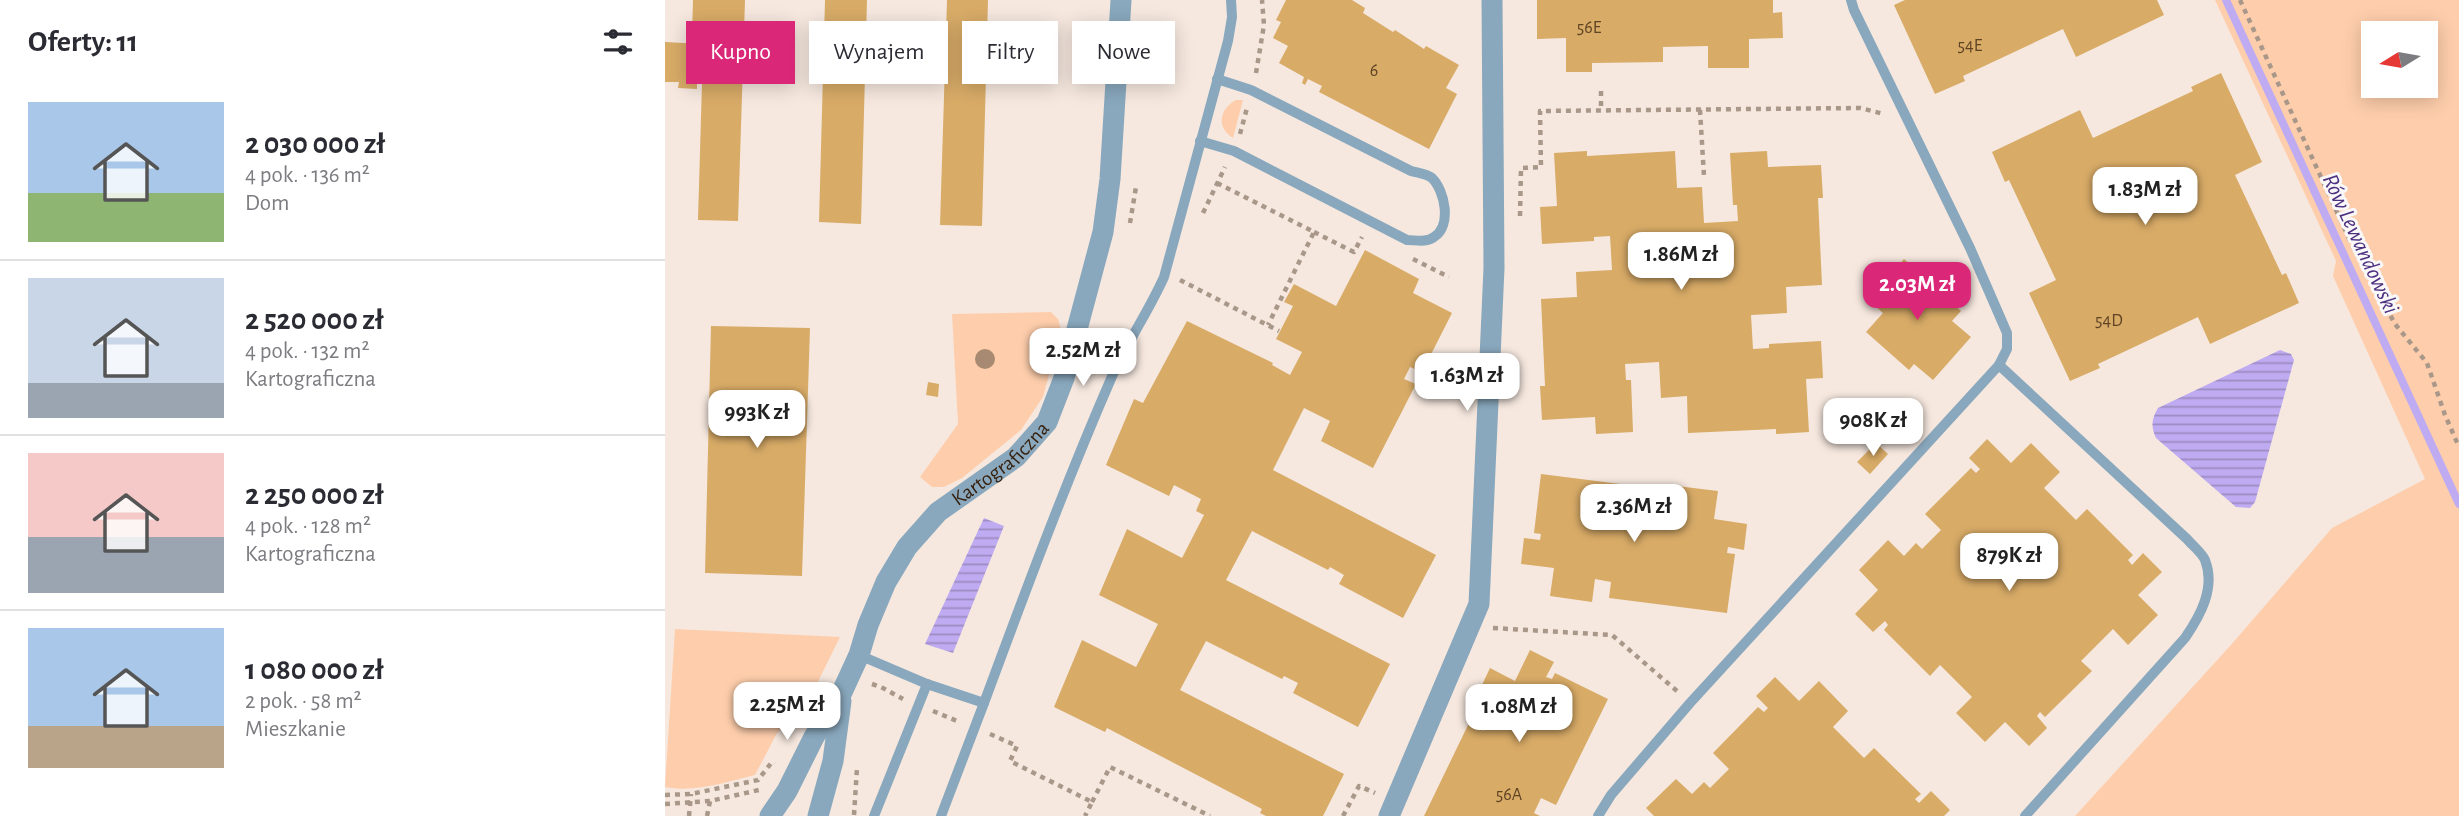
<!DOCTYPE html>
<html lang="pl">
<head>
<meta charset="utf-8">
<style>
  body { margin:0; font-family:"Alegreya Sans",sans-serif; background:#f7f7f7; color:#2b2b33; height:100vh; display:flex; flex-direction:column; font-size:26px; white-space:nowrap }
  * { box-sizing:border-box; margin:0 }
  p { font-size:23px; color:#7c7c81 }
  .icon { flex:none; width:38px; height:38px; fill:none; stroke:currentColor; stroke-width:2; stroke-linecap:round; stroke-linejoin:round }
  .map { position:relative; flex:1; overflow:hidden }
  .drawer { display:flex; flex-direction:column; background:#fff; width:665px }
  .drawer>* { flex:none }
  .top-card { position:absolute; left:21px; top:21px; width:665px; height:63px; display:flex; gap:14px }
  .needle { width:46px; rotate:259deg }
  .buttons { position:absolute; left:1696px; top:21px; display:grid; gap:14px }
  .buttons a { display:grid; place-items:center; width:77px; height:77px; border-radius:0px; background:#fff; box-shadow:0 4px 18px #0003; font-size:35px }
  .price { position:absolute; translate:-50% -60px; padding:0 16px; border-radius:14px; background:#fff; color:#222; font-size:23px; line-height:46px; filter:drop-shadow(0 2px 4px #0008) }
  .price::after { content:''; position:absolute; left:50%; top:42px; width:21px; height:16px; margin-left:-10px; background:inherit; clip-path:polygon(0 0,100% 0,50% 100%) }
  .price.on { background:#db2777; color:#fff }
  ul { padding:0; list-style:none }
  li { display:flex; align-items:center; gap:21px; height:175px; padding:0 28px }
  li+li { border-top:2px solid #e1e1e2 }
  li span { display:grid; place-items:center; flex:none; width:196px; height:140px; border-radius:0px; color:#555 }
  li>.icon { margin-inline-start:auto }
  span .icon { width:84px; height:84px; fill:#fffc; stroke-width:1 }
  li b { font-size:30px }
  h2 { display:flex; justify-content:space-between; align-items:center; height:84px; padding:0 28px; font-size:30px }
  .pill { padding:0 24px; border-radius:0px; background:#fff; box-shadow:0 4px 18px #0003; font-size:24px; line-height:63px }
  .pill.on { background:#db2777; color:#fff }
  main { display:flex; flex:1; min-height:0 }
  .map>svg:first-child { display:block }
</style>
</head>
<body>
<main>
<section class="drawer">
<h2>Oferty: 11<svg class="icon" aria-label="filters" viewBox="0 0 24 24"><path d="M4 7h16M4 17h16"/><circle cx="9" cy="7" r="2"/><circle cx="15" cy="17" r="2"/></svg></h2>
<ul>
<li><span style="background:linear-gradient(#a9c7e8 65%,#8fb573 0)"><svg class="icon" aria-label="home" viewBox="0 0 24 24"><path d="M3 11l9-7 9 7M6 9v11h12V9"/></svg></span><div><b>2 030 000 zł</b><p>4 pok. · 136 m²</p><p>Dom</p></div></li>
<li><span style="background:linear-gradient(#c9d6e8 75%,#9aa5b1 0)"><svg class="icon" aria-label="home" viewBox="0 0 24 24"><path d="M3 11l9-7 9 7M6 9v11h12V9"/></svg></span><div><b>2 520 000 zł</b><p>4 pok. · 132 m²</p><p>Kartograficzna</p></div></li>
<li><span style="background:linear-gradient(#f6c9c9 60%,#9aa5b1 0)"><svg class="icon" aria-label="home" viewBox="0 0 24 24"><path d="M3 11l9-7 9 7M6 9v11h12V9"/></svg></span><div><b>2 250 000 zł</b><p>4 pok. · 128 m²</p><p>Kartograficzna</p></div></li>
<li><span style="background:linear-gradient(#a9c7e8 70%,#b9a48a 0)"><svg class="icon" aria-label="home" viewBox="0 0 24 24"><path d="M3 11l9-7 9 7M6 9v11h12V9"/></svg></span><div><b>1 080 000 zł</b><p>2 pok. · 58 m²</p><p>Mieszkanie</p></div></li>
</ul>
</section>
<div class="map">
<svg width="1794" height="816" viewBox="0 0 1794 816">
  <defs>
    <pattern id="water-rules" width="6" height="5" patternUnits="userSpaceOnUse" patternTransform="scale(1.75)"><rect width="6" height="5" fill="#bfabf1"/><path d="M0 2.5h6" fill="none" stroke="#9c8bc2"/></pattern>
  </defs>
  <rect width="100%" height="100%" fill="#f6e8df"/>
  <g fill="#feceac" fill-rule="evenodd">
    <path d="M1550 0H1794V816H1410L1565 646 1667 528 1760 479 1668 276 1671 261ZM1708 33H1760V86H1708Z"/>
    <path d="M571 100H578L568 138C551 128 554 109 571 100Z"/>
    <path d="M386 312 393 319 396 330 378 397 356 430 297 478 279 487H267L255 477 293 424 287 314Z"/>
    <path d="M10 629 175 637 143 702 112 733 90 775C61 782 30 793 0 787Z"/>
  </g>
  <g fill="url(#water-rules)">
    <path d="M1615 350 1626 354 1629 360 1590 502 1585 508 1571 507 1491 438C1486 426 1486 420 1493 408Z"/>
    <path d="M319 518 339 526 288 653 260 644Z"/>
  </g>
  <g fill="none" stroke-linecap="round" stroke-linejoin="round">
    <path stroke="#bfabf1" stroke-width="8" d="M1561 0 1794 504"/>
  </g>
  <g fill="#d8ab67">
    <path d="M28 0H80L73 221 33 220 37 83H32V89L13 88 14 82H0V42L38 44V34L27 33Z"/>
    <path d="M160 0H202L196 224 154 222Z"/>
    <path d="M282 0H323L317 226 275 225Z"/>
    <path d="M621 0H687L700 8 698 13 728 32 730 30 759 49 761 46 794 65 781 88 792 94 764 149 654 92 657 86 643 79 640 85 637 83 639 77 614 63 623 46 608 38 616 22 611 20Z"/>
    <path d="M872 0H1108V13L1117 12 1118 38 1084 39V68H1043V46L998 47V62L927 63V72H901V38L872 39Z"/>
    <path d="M1240 0H1492L1499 15 1411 57 1398 29 1298 76 1300 81 1270 94 1229 5Z"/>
    <rect x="223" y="49" width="23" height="23"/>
    <path d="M1556 73 1597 162 1570 175 1617 275 1621 273 1634 303 1545 344 1533 317 1433 364 1435 368 1405 381 1364 293 1391 280 1344 180 1340 182 1327 152 1415 110 1428 138 1528 91 1526 87Z"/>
    <path d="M922 151V156L1010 151 1012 188 1037 187 1039 223 1073 221 1072 205H1068L1065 153 1102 151 1103 167 1156 165 1158 198H1153L1157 285 1121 287 1122 313 1086 315 1088 349 1104 348V344L1156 341 1158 378 1141 379 1144 432 1111 434V429L1023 433 1022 396 996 398 994 362 960 364 961 380H966L968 432 931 434 930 417 877 420 875 386H880L876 299 912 297 911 272 947 270 945 236 929 237V241L877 244 875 207 892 206 889 153Z"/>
    <path d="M700 250 754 279 748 293 787 313 757 372 745 367 739 379 751 384 708 468 656 441 665 421 639 408 608 470 771 555 738 618 674 584 679 575 665 567 663 570 587 531 561 580 725 664 693 727 628 693 633 683 619 676 617 679 541 641 515 690 679 774 658 816H601L595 813 597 809 442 728 440 732 389 707 417 640 471 667 493 624 434 595 462 529 517 558 539 515 531 511 536 499 509 485 504 496 441 465 469 399 478 403 522 321 608 363 607 365 625 375 637 352 611 339 628 306 619 302 629 284 671 306Z"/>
    <path d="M1239 259 1296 311 1287 321 1306 337 1268 380 1249 364 1244 370 1201 332 1218 313 1210 306 1214 301 1207 295Z"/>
    <path d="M46 326 145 328 137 576 40 573Z"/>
    <path d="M263 382 274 384 273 397 261 395Z"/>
    <path d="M1322 439 1346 463 1366 443 1395 472 1379 488 1411 520 1422 509 1468 555 1463 560 1467 565 1478 553 1497 572 1473 595 1493 615 1463 645 1448 629 1416 661 1427 671 1380 717 1375 712 1372 716 1382 728 1364 746 1340 722 1320 742 1291 713 1307 697 1275 665 1265 676 1219 630 1223 625 1220 621 1208 632 1190 614 1213 590 1194 570 1223 540 1239 556 1251 543 1257 549 1276 530 1260 514 1306 468 1311 473 1315 469 1304 458Z"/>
    <path d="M1211 443 1223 454 1205 474 1192 462Z"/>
    <path d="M876 474 995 489 992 506 1009 508 1012 486 1053 491 1049 519 1082 524 1079 550 1063 547 1062 553 1070 554 1062 613 944 598 946 582 930 579 927 602 885 596 889 568 856 564 859 538 875 540 876 534 869 533Z"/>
    <path d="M865 650 889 662 881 677 887 679 890 673 943 699 891 805 876 798 869 813 875 816H759L804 723 819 731 827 715 807 706 825 668 850 681Z"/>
    <path d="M1110 677 1134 701 1154 681 1183 711 1168 727 1199 758 1209 748 1256 794 1250 799 1254 803 1266 791 1285 810 1279 816H989L981 808 1011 779 1027 794 1039 782 1045 788 1064 769 1048 753 1093 707 1099 712 1103 708 1091 696Z"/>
  </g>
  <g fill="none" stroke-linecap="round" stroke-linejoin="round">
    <g stroke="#a9988a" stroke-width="4.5" stroke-dasharray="5 5" stroke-linecap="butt">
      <path d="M1575 0 1687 245 1730 324 1762 363 1780 415 1794 447"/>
      <path d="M591 73 599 25 597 0"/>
      <path d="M936 91V110"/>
      <path d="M1035 110 1039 176"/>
      <path d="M575 134 582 108"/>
      <path d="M552 183 649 232 603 325"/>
      <path d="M538 213 560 167"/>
      <path d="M855 216 856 168 876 167 875 111 1195 108 1219 114"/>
      <path d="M465 223 471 187"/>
      <path d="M649 232 689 252 697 237"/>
      <path d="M748 259 784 277"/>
      <path d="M515 280 614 331"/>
      <path d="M828 628 947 635 1012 691"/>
      <path d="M207 684 216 687 238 699"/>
      <path d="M268 711 292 721"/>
      <path d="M325 734 352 746 345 761 427 802 420 816"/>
      <path d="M0 795 26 794 93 780 107 762 109 764"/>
      <path d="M427 802 445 767 545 816"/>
      <path d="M0 804 45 801 94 790"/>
      <path d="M189 815 192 768"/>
      <path d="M24 816 26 794"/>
      <path d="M42 816 45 801"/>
      <path d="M678 816 694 786 710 793"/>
    </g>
    <g stroke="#89a8bd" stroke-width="10">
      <path d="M1186 0 1189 10 1305 248 1342 333V349L1334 365"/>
      <path d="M535 141 569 151 742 240C751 240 761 243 769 237 787 226 780 191 767 178 762 174 753 173 746 171L586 90 552 79"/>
      <path d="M194 655 262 684 319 703 276 816"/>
      <path d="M319 703C359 595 399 487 445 381 460 345 483 313 499 277L563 41 567 17 566 0"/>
      <path d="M209 816 262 684"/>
      <path d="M933 816 946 795 1025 703 1334 365 1522 539C1527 545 1537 553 1540 560 1551 588 1535 616 1520 638L1360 816"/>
    </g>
    <g stroke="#89a8bd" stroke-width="21">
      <path id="s1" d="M105 816 122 791 149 737 177 692 194 655 203 625 221 582 242 547 273 512 351 457 382 422 399 378 438 232 445 179 456 0"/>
      <path d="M153 816 168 761 176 701"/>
      <path d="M724 816 814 604 829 268 827 0"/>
    </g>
  </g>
  <circle fill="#a88a73" cx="320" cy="359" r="10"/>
  <g text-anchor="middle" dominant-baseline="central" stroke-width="6" stroke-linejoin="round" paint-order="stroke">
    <g font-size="18" fill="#5f4324">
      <text x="924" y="28">56E</text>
      <text x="1305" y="46">54E</text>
      <text x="709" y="71">6</text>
      <text x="1444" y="321">54D</text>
      <text x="844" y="795">56A</text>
    </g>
    <g font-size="21" fill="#37200d" stroke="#f8f8f8">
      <text stroke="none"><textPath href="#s1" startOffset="429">Kartograficzna</textPath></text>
    </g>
    <g font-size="23" font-style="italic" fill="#4e3081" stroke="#f8f8f8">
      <text transform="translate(1695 244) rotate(65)">Rów Lewandowski</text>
    </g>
  </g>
</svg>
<div class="buttons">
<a><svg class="needle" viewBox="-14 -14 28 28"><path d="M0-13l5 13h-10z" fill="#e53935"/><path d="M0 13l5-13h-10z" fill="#7c7c81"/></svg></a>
</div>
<b class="price" style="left:1480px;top:227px">1.83M zł</b>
<b class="price" style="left:1016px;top:292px">1.86M zł</b>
<b class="price on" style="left:1252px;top:322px">2.03M zł</b>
<b class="price" style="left:418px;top:388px">2.52M zł</b>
<b class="price" style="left:802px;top:413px">1.63M zł</b>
<b class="price" style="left:92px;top:450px">993K zł</b>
<b class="price" style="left:1208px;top:458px">908K zł</b>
<b class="price" style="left:969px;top:544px">2.36M zł</b>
<b class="price" style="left:1344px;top:593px">879K zł</b>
<b class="price" style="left:122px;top:742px">2.25M zł</b>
<b class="price" style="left:854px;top:744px">1.08M zł</b>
<div class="top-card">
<a class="pill on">Kupno</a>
<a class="pill">Wynajem</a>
<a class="pill">Filtry</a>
<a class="pill">Nowe</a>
</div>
</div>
</main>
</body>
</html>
